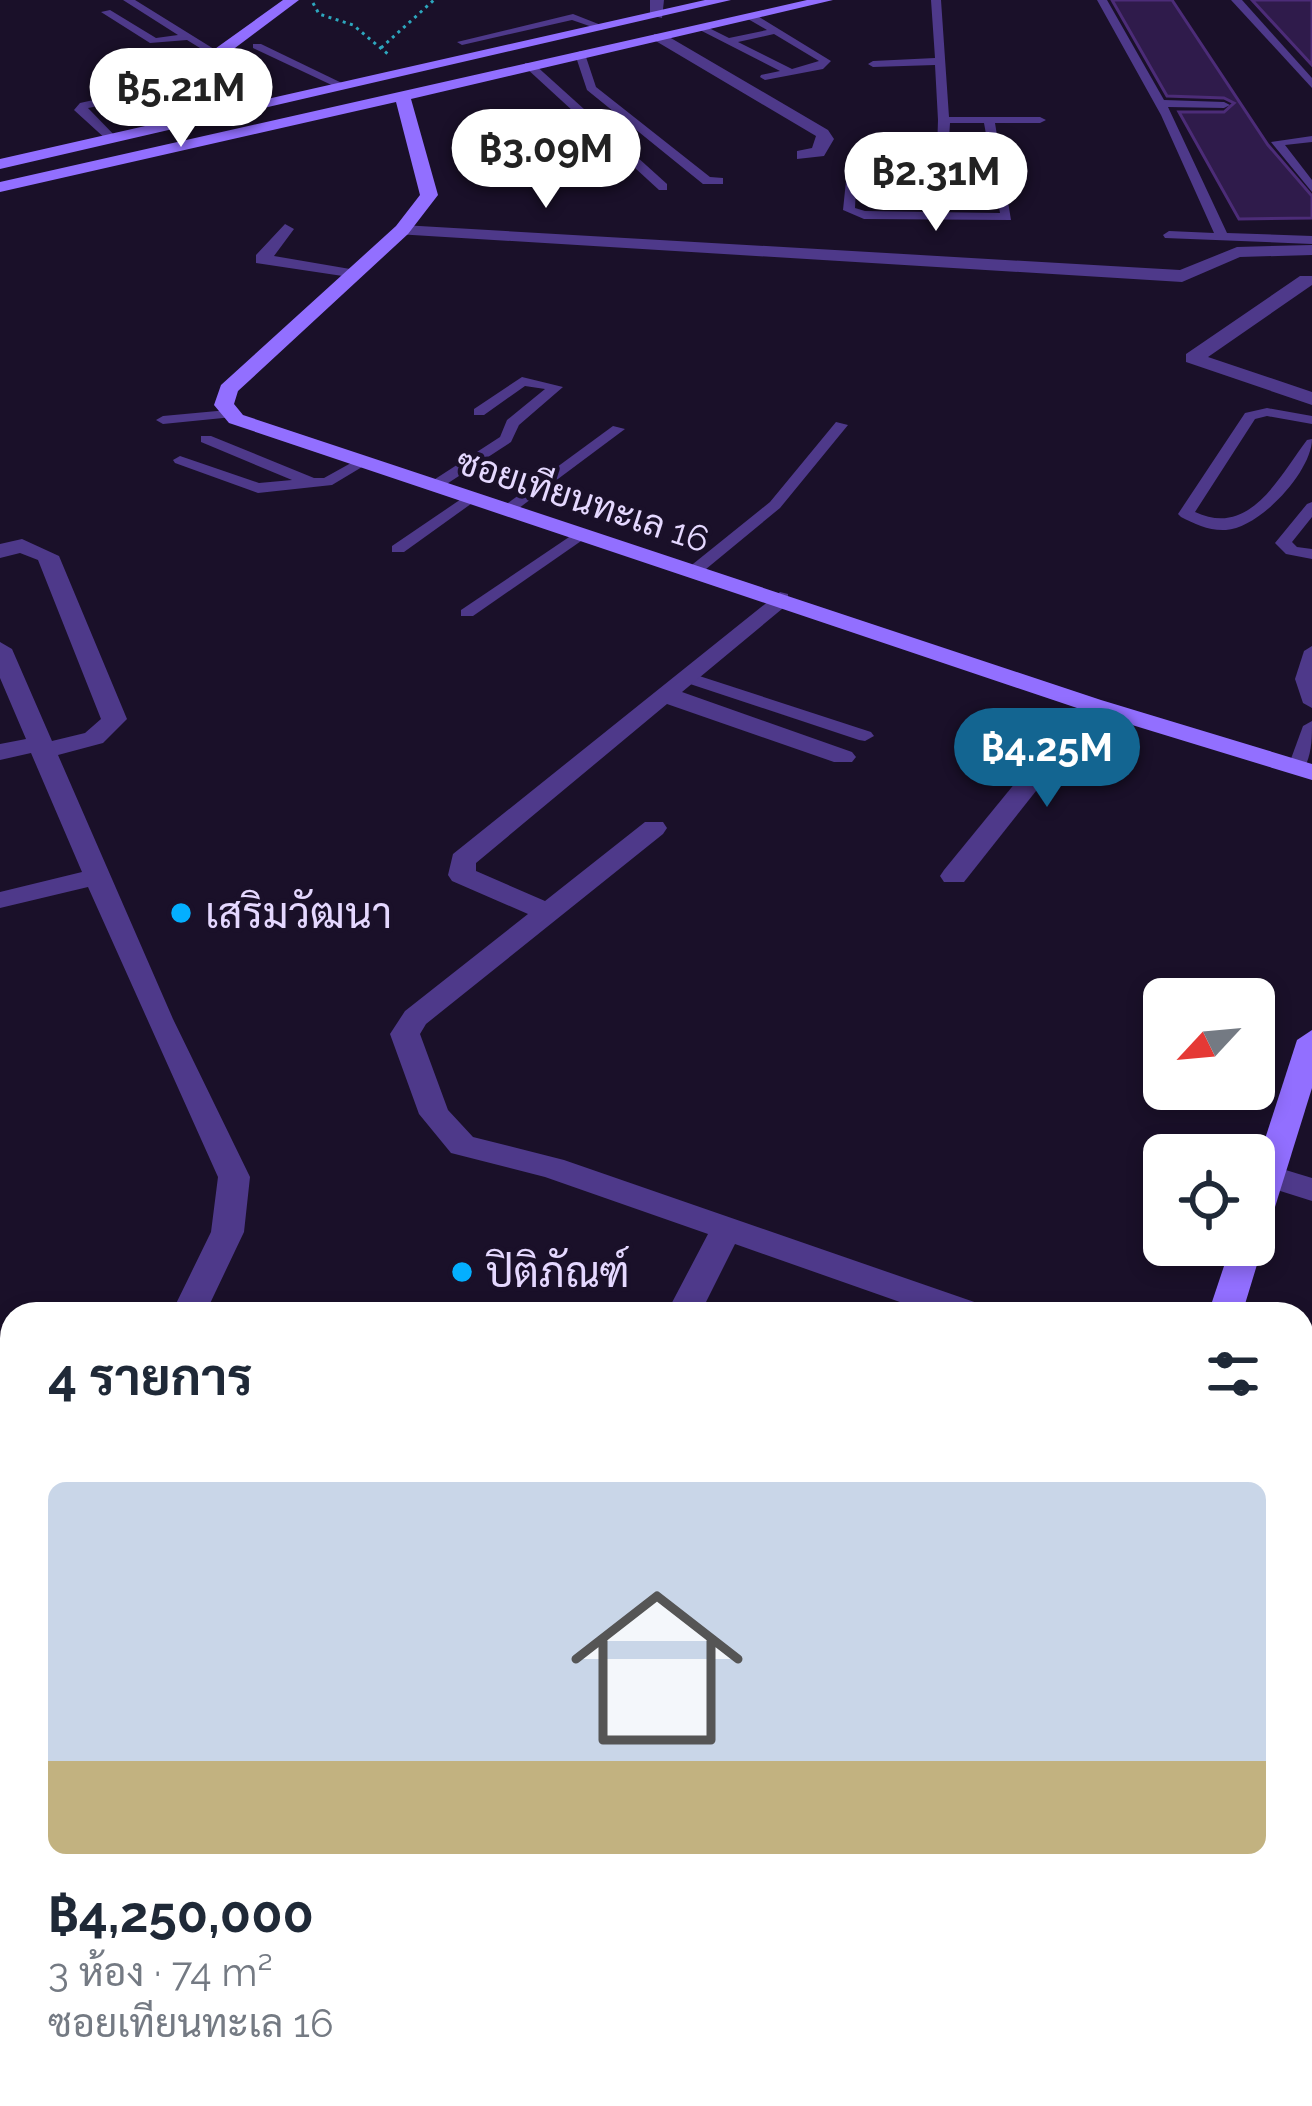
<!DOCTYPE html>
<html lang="th">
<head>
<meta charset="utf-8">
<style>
  body { margin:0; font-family:Raleway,Sarabun,sans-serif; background:#f2f2f3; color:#1f2937; height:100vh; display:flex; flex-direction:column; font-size:45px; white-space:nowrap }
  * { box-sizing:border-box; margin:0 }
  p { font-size:39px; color:#747a83 }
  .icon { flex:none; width:66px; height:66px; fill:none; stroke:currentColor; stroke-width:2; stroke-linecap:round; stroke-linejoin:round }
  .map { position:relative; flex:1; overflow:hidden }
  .details { position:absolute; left:0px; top:1302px; width:1314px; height:804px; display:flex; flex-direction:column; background:#fff; border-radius:36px 36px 0 0; box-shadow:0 6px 18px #0003 }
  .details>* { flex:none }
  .needle { width:78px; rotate:244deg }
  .controls { position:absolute; left:1143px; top:978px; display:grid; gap:24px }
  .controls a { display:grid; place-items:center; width:132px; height:132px; border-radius:18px; background:#fff; box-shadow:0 6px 18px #0003; font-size:60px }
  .price { position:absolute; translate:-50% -102px; padding:0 27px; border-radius:42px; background:#fff; color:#222; font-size:39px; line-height:78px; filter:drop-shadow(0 3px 6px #0008) }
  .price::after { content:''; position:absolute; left:50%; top:72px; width:36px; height:27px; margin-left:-18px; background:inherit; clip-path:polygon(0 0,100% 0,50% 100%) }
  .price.selected { background:#136591; color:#fff }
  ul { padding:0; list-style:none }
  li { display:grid; align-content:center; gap:24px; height:636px; padding:0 48px }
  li+li { border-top:3px solid #e0e1e3 }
  li span { display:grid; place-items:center; height:372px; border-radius:18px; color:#555 }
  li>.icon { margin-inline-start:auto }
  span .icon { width:216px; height:216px; fill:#fffc; stroke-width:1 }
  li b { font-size:51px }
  h2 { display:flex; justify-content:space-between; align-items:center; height:144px; padding:0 48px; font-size:51px }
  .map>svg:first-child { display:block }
</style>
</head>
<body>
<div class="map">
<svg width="1312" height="2106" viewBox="0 0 1312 2106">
  <rect width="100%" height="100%" fill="#1a1029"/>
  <g fill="#2f1b4b" stroke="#4c2c78" stroke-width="3">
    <path d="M1112 0H1172L1268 145 1312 196V218L1239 219 1179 112H1224L1234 103 1224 98 1167 96Z"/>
    <path d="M1252 0H1312V65Z"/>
  </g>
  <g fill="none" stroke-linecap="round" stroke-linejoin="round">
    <g stroke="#2da7be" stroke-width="3" stroke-dasharray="3 4.5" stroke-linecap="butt">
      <path d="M313 3 319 14 353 25 389 55"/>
      <path d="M381 48 434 0"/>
    </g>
    <g fill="#4e398a" fill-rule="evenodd">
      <path d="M123 0H135L222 54 213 56 187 40 150 43 101 12 110 10 156 38 178 35Z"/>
      <path d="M931 0H941L949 117H1040L1046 120 1040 123H995L1011 220 864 219 843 210 846 181 936 183 938 120 935 65 873 67 868 64 873 61 935 58ZM950 123H984L1000 213 865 211 855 208 856 188 935 190 937 200H945Z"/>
      <path d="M1097 0H1107L1164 100 1224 102 1230 105 1224 108 1168 107 1227 233 1312 236V244L1165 238 1163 235 1169 231 1214 233 1161 115Z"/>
      <path d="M1231 0H1242L1312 78V88Z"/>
      <path d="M573 14 606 27 601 30 572 20 462 45 457 42Z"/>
      <path d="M748 15H756L831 61 823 69 765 80 760 77 761 75 780 71 696 28 705 26 729 38 767 30 748 19ZM774 34 819 61 792 69 738 42Z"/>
      <path d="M253 44H261L348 86 338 88 253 48Z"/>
      <path d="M580 51 585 54 596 87 710 177 723 178V184H703L587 90 575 54Z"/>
      <path d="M138 52 179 78 175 88 165 93 88 108 118 139 108 141 74 110 80 103 166 84 168 79 134 57Z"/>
      <path d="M525 63H533L667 184V190H659L525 67Z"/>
      <path d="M1312 136V142L1285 145 1312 180V192L1271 142Z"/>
      <path d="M522 377 563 387 519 425 511 442 439 489H429V483L500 437 507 420 545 389 525 386 484 415H474V409Z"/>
      <path d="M1267 408 1312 416V424L1267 416 1255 419 1195 512C1250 538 1278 478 1307 440L1312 439C1312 471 1260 528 1226 530 1209 531 1195 524 1181 517L1178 514 1245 413Z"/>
      <path d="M228 410 235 414 233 417 163 424 156 420 163 416Z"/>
      <path d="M836 422 848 425 780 508 700 574H688V568L770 502Z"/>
      <path d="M613 426 625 429 511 514H501V508Z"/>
      <path d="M201 436H211L314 478H324L360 458 372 461 332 485 258 493 175 463 173 460 180 456 259 483 292 480 201 442Z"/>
      <path d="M470 493 478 498 475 501 404 552H392V546Z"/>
      <path d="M1312 502V517L1292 542 1297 547 1312 549V559L1286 554 1275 543 1307 504Z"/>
      <path d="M578 531 586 536 584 539 473 616H461V610Z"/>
      <path d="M1312 646V708L1303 703 1295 679 1304 651Z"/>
      <path d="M687 672 871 732 874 736 865 741 859 740 681 681 678 677Z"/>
      <path d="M1312 721C1312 739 1312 754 1303 771H1291L1288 767 1303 726Z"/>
      <path d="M1302 1918 1312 1920V1948L1302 1946Z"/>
    </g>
    <g fill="#4e398a" fill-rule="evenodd">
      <path d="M650 0H664L662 18 650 15Z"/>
      <path d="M654 34H664L828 130 834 139 824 156 797 159V151L812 148 816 136 654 40Z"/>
      <path d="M285 224 294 229 274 256 356 270V278L256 263V255Z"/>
      <path d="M402 225 1180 270 1237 247 1312 245V255L1240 257 1182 282 396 234V226Z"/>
      <path d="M1300 276H1312V285L1208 357 1312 392V405L1186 362V354Z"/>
      <path d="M22 539 59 556 127 719 103 743 58 755 173 1019 250 1177 244 1232 205 1314H171L211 1232 218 1177 88 887 0 908V892L82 872 31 753 0 760V744L26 739 0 678V642L12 649 52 741 85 733 101 719 38 560 20 553 0 558V544Z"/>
      <path d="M780 592 788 594V604L682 692 852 752 856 757 852 762H834L667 704 476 863V871L545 901 645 822H663L667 828 663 834 426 1024 420 1034 448 1110 473 1137 564 1160 983 1305 988 1314H934L735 1244 700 1314H666L708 1234 545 1177 451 1153 419 1114 390 1034 405 1011 528 914 452 881 448 875 453 854Z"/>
      <path d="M1092 698 1104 705 964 882H944L940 876 944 870 1083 700Z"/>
      <path d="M1269 1165 1312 1178V1201L1258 1184 1254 1174Z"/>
      <path d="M1302 1464 1312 1467V1496L1302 1493Z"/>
      <path d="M0 1494 12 1498V1544L0 1540Z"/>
      <path d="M12 1600V1651L0 1655V1604Z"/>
      <path d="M159 2094H205L200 2106H154Z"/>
      <path d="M246 2094H322L327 2106H251Z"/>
    </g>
    <g fill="#926fff" fill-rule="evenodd">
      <path d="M283 0H299L223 57 215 69 214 111 705 0H731L0 169V159L198 114 199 69 212 51Z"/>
      <path d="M807 0H833L411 99 438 195 408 234 238 391 234 404 243 415 1101 700 1312 764V780L1083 710 229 423 214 405 221 385 396 226 420 195 396 102 0 192V182Z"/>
      <path d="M1312 1030V1088L1270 1223 1265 1231 1254 1235V1173L1297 1040Z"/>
      <path d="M1254 1235 1263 1245 1242 1314H1208L1231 1245H1254Z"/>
      <rect x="1067" y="2094" width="46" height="12"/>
    </g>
  </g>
  <g fill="#04afff" stroke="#1a1029" stroke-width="4.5">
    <circle cx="181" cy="913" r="12"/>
    <circle cx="462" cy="1272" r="12"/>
  </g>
  <g text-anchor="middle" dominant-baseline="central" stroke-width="9" stroke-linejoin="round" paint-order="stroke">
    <g font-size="36" fill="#e5d8ff" stroke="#1a1029">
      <text transform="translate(583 500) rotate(18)">ซอยเทียนทะเล 16</text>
    </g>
    <g font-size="42" fill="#e5d8ff" stroke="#1a1029" text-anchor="start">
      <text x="205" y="913">เสริมวัฒนา</text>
      <text x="486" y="1272">ปิติภัณฑ์</text>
    </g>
  </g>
</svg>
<div class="controls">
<a><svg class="needle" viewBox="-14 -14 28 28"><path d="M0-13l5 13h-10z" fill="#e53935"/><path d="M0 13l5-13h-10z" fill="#747a83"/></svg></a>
<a><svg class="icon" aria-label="locate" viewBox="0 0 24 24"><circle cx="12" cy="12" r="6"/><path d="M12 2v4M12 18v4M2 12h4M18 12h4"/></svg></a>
</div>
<b class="price" style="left:181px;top:150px">฿5.21M</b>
<b class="price" style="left:546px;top:211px">฿3.09M</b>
<b class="price" style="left:936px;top:234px">฿2.31M</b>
<b class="price selected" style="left:1047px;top:810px">฿4.25M</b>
<section class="details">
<h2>4 รายการ<svg class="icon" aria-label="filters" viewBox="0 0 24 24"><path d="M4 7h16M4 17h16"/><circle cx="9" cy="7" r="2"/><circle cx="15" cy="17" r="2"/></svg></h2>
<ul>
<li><span style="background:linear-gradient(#c9d6e8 75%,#c2b280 0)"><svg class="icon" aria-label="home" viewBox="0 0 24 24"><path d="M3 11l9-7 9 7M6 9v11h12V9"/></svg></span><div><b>฿4,250,000</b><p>3 ห้อง · 74 m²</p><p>ซอยเทียนทะเล 16</p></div></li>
</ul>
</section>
</div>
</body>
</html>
